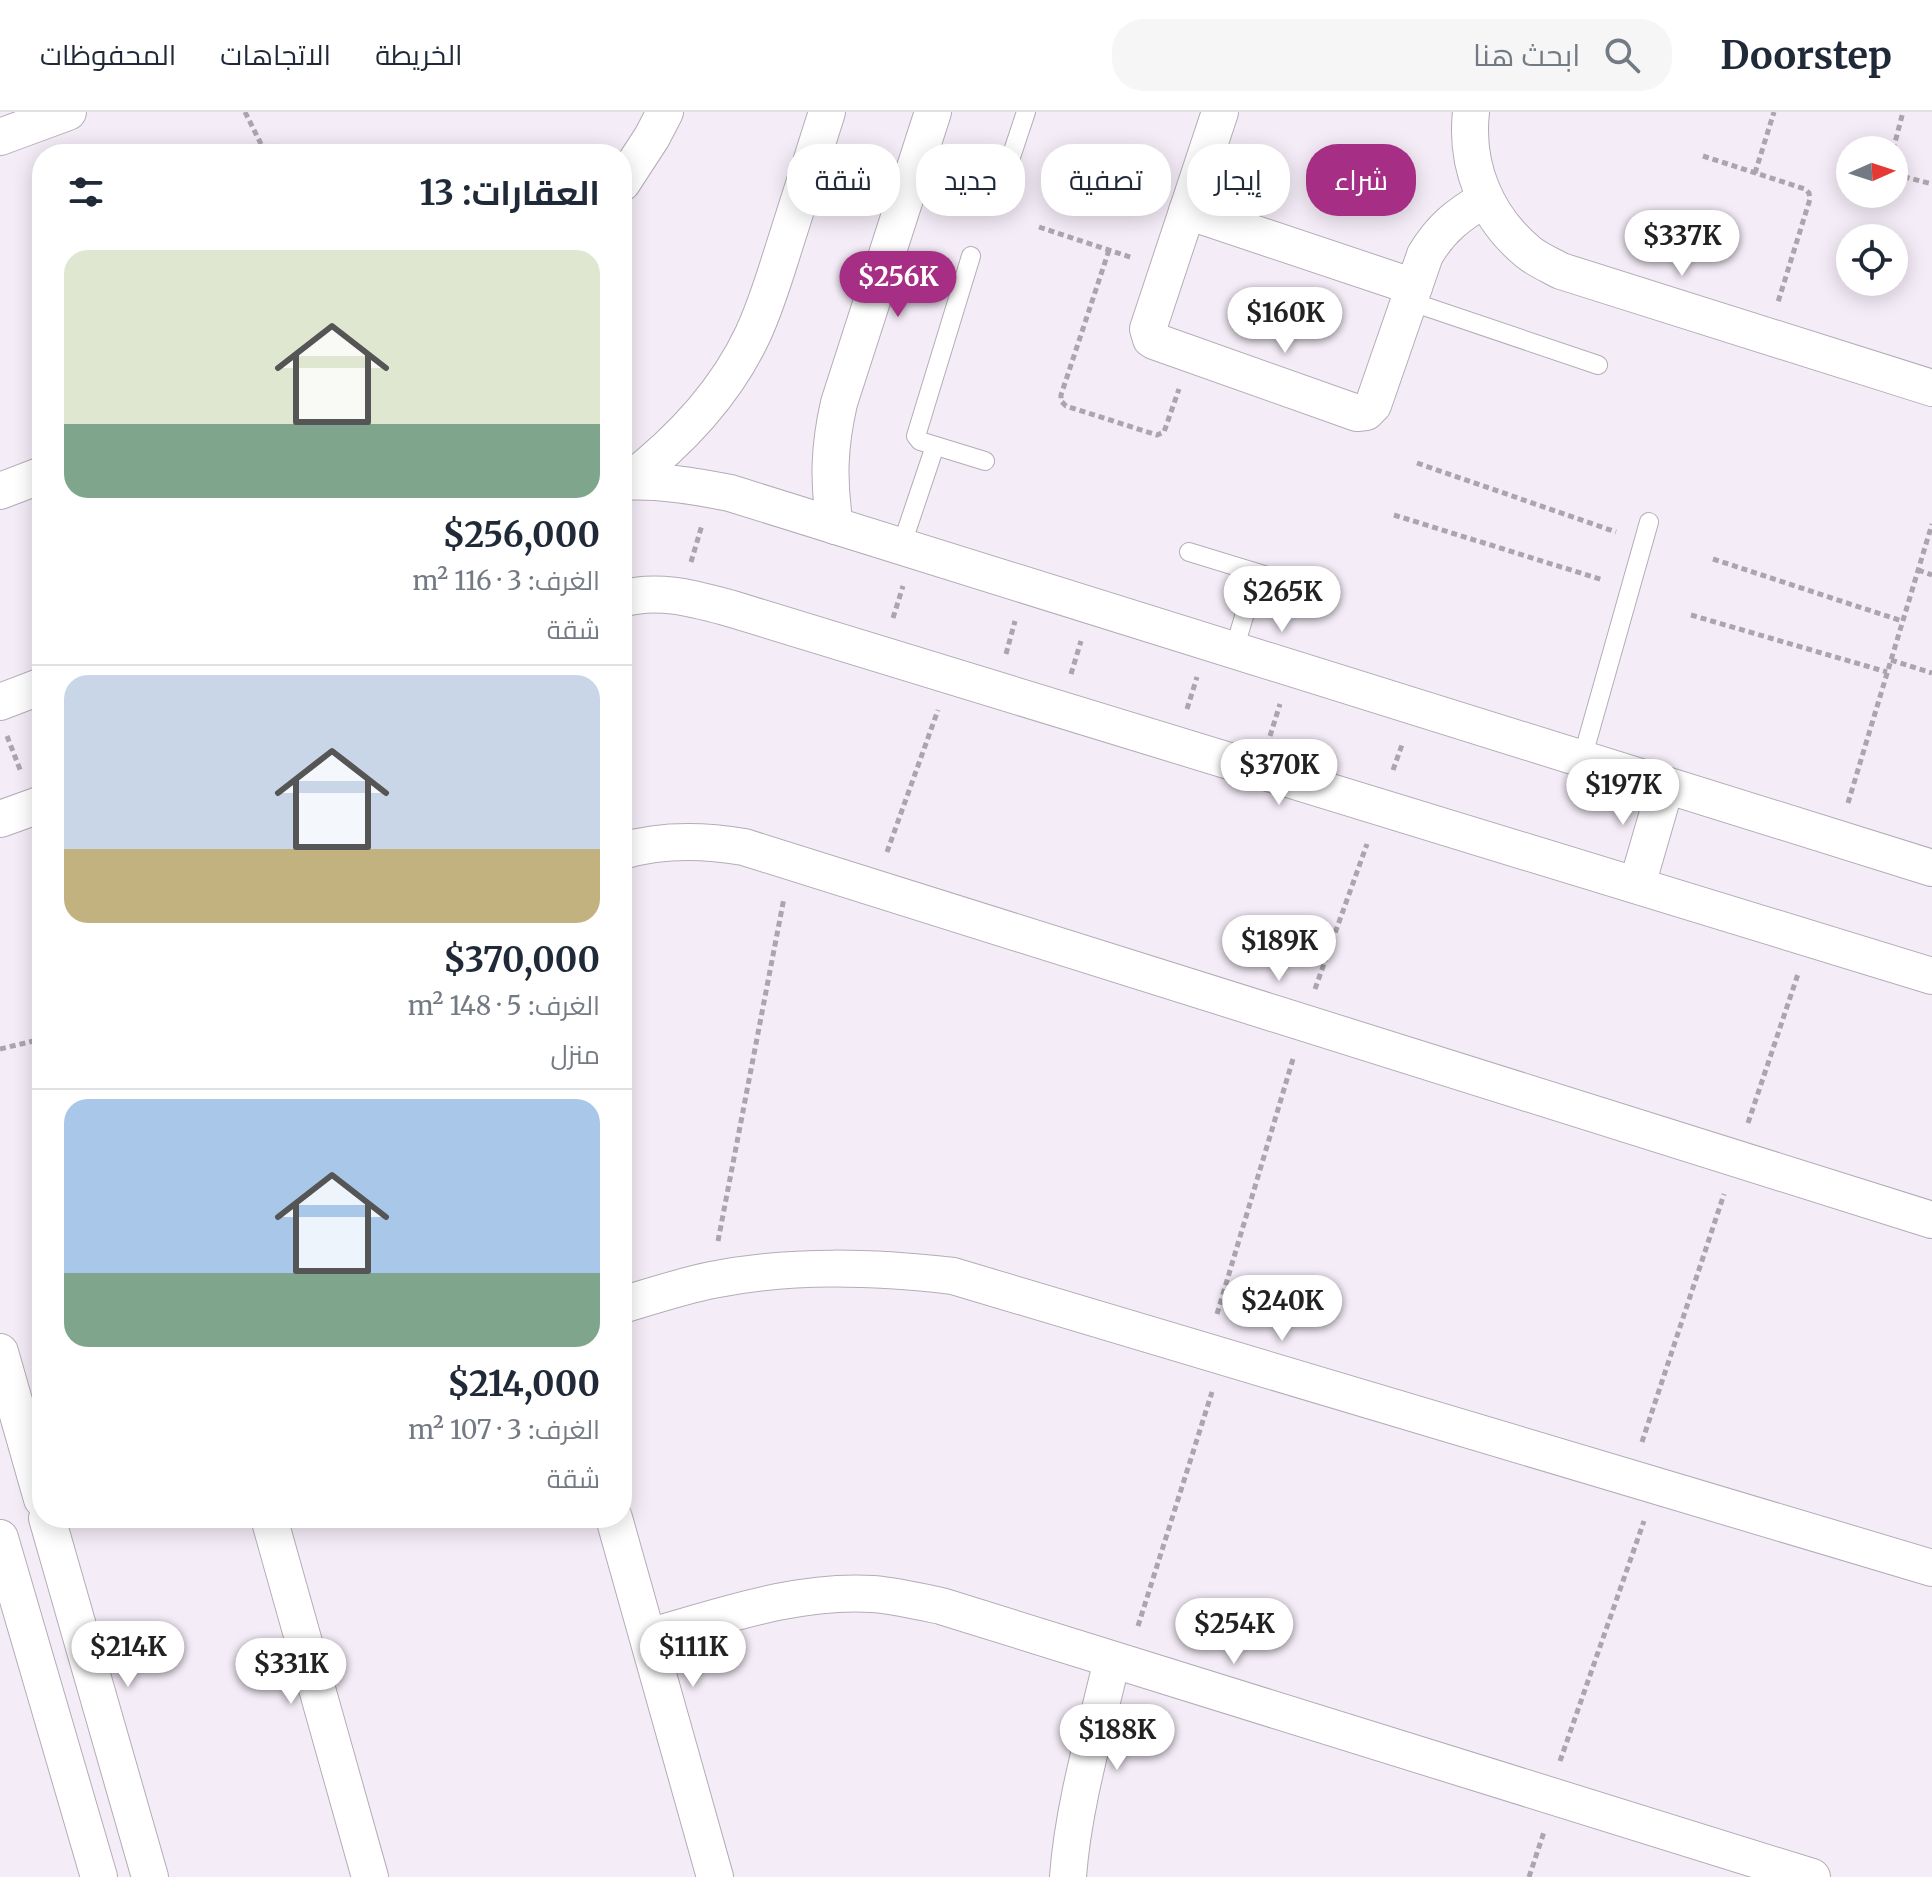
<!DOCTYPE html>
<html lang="ar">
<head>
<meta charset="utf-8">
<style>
  body { margin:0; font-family:Merriweather,Cairo,serif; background:#f6f6f7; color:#1f2937; direction:rtl; height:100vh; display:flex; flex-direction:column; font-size:30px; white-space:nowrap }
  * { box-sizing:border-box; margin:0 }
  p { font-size:26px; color:#747a83 }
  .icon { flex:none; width:44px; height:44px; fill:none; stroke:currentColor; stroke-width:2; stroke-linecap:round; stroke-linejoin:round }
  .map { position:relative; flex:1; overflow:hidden; direction:ltr }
  .sheet { position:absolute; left:32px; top:32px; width:600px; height:1384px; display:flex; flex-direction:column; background:#fff; border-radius:32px; box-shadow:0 4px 20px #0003; direction:rtl }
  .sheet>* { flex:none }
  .hud { position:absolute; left:656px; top:32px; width:760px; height:72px; direction:rtl; display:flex; gap:16px }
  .needle { width:52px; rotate:87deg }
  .controls { position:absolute; left:1836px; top:24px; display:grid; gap:16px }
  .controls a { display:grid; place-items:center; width:72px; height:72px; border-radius:50%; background:#fff; box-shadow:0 4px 20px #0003; font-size:40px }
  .price { position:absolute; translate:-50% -68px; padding:0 18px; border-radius:28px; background:#fff; color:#222; font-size:26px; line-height:52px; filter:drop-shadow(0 2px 4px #0008) }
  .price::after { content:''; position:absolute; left:50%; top:48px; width:24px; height:18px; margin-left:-12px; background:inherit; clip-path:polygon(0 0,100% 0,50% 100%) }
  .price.current { background:#a62e84; color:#fff }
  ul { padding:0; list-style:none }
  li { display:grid; align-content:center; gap:16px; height:424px; padding:0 32px }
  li+li { border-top:2px solid #e0e1e3 }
  li span { display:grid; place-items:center; height:248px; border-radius:24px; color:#555 }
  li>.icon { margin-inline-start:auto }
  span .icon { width:144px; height:144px; fill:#fffc; stroke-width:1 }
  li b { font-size:34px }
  h2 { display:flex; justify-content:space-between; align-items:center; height:96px; padding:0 32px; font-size:34px }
  .pill { padding:0 28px; border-radius:32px; background:#fff; box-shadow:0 4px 20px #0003; font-size:28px; line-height:72px }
  .pill.current { background:#a62e84; color:#fff }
  header { display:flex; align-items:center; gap:48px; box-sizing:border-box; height:112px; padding:0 40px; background:#fff; border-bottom:2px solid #e0e1e3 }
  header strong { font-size:38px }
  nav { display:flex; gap:44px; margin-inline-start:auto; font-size:28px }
  .search { width:560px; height:72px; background:#f6f6f7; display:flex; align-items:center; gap:20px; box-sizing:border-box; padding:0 28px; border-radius:32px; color:#747a83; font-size:30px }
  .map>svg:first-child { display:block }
</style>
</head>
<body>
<header>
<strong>Doorstep</strong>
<div class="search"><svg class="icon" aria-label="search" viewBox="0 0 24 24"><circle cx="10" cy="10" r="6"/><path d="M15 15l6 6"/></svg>ابحث هنا</div>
<nav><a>الخريطة</a><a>الاتجاهات</a><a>المحفوظات</a></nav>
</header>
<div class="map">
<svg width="1932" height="1765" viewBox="0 0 1932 1765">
  <rect width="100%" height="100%" fill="#f4ecf7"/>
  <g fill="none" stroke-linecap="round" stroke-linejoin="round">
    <g stroke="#b4acb6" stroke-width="20">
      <g id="service">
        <path d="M911 67 970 84 994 78 1005 63 1026 0"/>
        <path d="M971 144 916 324 920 329 985 349"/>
        <path d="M1409 189 1598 253"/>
        <path d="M901 435 935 334"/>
        <path d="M1189 440 1323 481"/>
        <path d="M1234 538 1257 461"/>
        <path d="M1582 647 1649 410"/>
      </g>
    </g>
    <g stroke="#b4acb6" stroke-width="38">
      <g id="minor">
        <path d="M1220 0 1148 217 1151 227 1154 229 1357 301 1366 300 1373 293 1425 143C1441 116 1458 103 1485 87"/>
        <path d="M1471 0C1465 54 1486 105 1528 140 1538 148 1550 153 1561 159L1932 276"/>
        <path d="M0 25 68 0"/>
        <path d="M622 71 652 25 665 0"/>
        <path d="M1187 99 1414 175"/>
        <path d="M622 370C659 368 694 374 730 381L1932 756"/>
        <path d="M627 370C679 330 725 282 753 222 767 192 776 160 786 129 800 86 813 43 827 0"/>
        <path d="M0 379 42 363"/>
        <path d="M835 414C828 369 829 335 839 291L933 0"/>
        <path d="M622 487C657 476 695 487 729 496L1932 864"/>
        <path d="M0 590 42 574"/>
        <path d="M0 707 42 692"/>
        <path d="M622 739C662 727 703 728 744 735L1932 1108"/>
        <path d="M1637 773 1666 673"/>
        <path d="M622 1193C652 1184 682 1174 712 1168 792 1152 873 1155 953 1164L1932 1456"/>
        <path d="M0 1240 42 1387"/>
        <path d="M47 1406 150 1765"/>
        <path d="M269 1406 370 1765"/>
        <path d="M614 1406 715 1765"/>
        <path d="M0 1426 99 1765"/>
        <path d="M648 1525C720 1505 797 1477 873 1482 896 1484 918 1489 941 1494L1812 1765"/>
        <path d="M1068 1765C1073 1694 1096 1617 1112 1548"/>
      </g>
    </g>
    <g stroke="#aba5ae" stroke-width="5" stroke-dasharray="6 4" stroke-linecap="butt">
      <path d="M245 0 263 36"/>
      <path d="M1893 38 1903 0"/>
      <path d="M256 42C267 31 278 32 289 42"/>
      <path d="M1703 44 1805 77 1809 81 1810 87 1778 190"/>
      <path d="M1755 61 1774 0"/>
      <path d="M1894 62 1932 72"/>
      <path d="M1039 115 1133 146"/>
      <path d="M1109 138 1061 283V289L1066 294 1157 323 1164 320 1179 277"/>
      <path d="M1417 351 1616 420"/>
      <path d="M1394 403 1603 468"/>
      <path d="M1713 447 1902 509"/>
      <path d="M691 450 702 413"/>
      <path d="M1918 458 1932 463"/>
      <path d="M1691 503 1887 560"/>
      <path d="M893 506 903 474"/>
      <path d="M1006 542 1015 509"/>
      <path d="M1891 548 1932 561"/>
      <path d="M1071 562 1081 529"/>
      <path d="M1187 597 1197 565"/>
      <path d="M7 624 21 660"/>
      <path d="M1270 624 1280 592"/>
      <path d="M1393 658 1403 630"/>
      <path d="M1848 691 1932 412"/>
      <path d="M887 740 938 598"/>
      <path d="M1315 877 1367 732"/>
      <path d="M0 937 42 927"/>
      <path d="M1748 1011 1798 862"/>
      <path d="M718 1129 784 786"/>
      <path d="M1217 1202 1293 947"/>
      <path d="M1642 1330 1724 1082"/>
      <path d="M1138 1514 1212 1280"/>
      <path d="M1560 1649 1644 1409"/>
      <path d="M1529 1765 1544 1720"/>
    </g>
    <use href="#service" stroke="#fff" stroke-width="18"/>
    <use href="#minor" stroke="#fff" stroke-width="36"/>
  </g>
</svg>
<div class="controls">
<a><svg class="needle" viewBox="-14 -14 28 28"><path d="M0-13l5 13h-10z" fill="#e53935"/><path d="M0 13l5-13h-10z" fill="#747a83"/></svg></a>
<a><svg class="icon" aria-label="locate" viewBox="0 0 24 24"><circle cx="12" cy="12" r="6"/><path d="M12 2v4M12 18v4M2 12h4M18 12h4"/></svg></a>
</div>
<b class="price" style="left:1682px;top:166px">$337K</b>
<b class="price current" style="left:898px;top:207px">$256K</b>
<b class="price" style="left:1285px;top:243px">$160K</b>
<b class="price" style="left:1282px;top:522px">$265K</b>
<b class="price" style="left:1279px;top:695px">$370K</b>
<b class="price" style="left:1623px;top:715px">$197K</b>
<b class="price" style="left:1279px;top:871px">$189K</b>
<b class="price" style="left:1282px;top:1231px">$240K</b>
<b class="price" style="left:1234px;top:1554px">$254K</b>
<b class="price" style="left:128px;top:1577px">$214K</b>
<b class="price" style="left:693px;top:1577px">$111K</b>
<b class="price" style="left:291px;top:1594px">$331K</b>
<b class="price" style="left:1117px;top:1660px">$188K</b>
<div class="hud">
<a class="pill current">شراء</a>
<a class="pill">إيجار</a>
<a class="pill">تصفية</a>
<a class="pill">جديد</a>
<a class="pill">شقة</a>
</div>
<section class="sheet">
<h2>العقارات: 13<svg class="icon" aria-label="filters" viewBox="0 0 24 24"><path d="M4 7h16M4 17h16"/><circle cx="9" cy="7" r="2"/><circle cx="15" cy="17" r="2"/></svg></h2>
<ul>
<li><span style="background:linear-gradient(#dfe7d0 70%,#7fa58c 0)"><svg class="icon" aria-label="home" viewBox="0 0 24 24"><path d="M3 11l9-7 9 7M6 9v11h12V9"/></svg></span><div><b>$256,000</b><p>الغرف: 3 · 116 m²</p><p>شقة</p></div></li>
<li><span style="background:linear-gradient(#c9d6e8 70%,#c2b280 0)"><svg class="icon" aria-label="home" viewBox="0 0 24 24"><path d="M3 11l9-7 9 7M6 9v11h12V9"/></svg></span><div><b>$370,000</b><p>الغرف: 5 · 148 m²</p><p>منزل</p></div></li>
<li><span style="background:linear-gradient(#a9c7e8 70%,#7fa58c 0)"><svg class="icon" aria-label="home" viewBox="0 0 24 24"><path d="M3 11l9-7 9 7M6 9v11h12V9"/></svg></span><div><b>$214,000</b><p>الغرف: 3 · 107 m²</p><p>شقة</p></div></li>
</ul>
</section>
</div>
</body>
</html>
